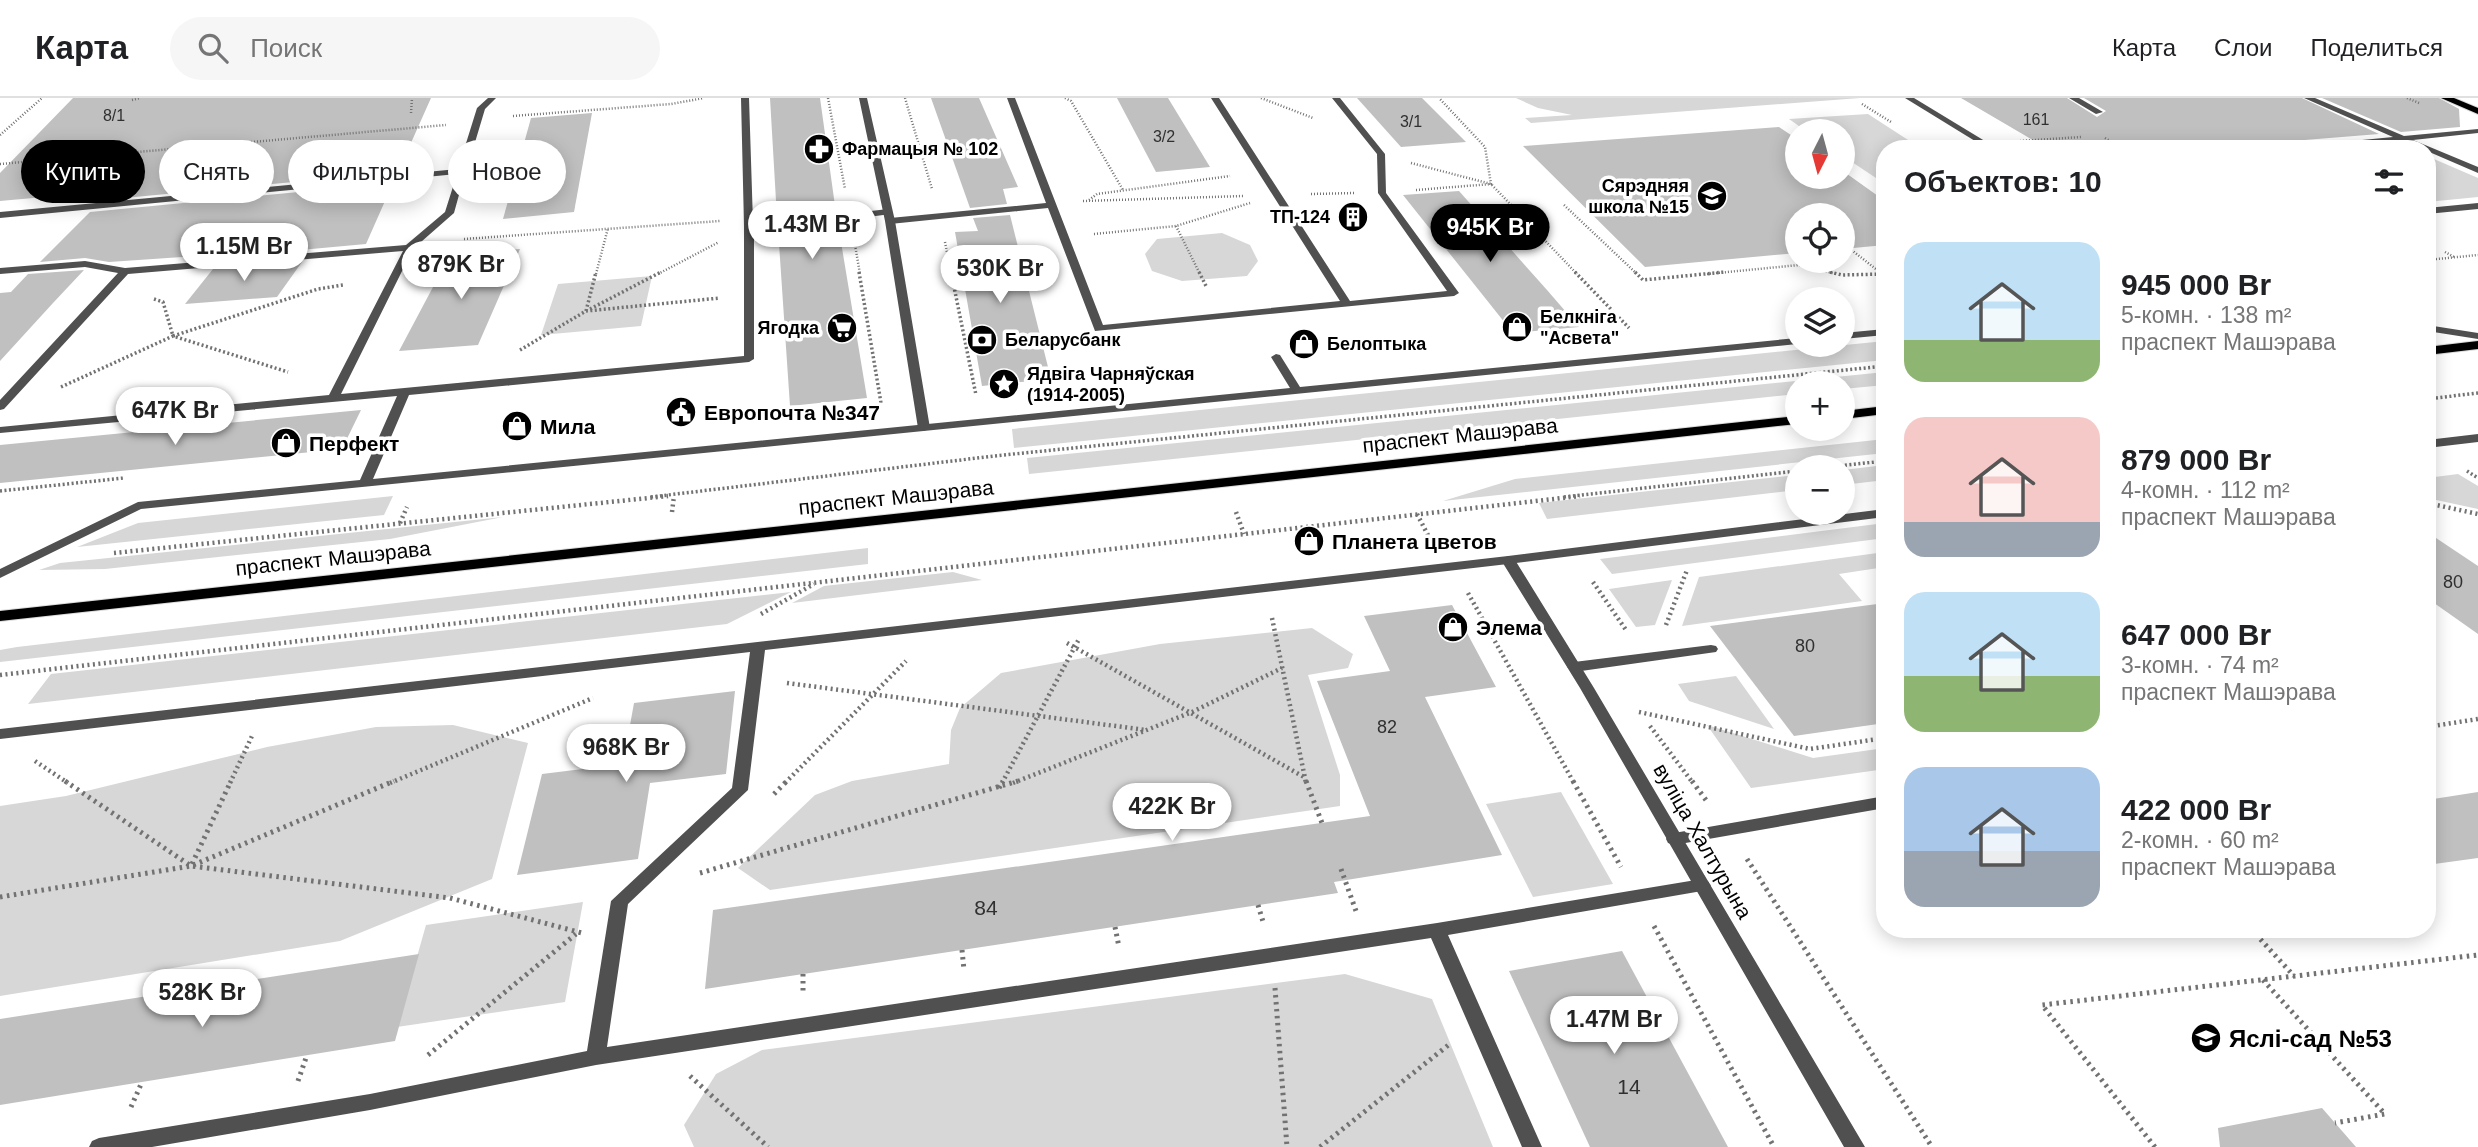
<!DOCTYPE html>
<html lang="ru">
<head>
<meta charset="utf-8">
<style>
  body { margin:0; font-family:Arial,sans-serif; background:#f6f6f6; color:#202124; height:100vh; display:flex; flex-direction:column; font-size:26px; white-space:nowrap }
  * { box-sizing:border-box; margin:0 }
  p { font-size:23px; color:#757577 }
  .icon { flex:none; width:38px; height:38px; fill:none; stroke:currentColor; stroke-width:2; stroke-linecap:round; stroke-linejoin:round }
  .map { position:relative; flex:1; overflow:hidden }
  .side { position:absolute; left:1876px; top:42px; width:560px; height:798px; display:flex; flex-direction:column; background:#fff; border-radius:28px; box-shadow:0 4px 18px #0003 }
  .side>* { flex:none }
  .banner { position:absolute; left:21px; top:42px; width:665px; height:63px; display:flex; gap:14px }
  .needle { width:46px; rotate:186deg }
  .buttons { position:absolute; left:1785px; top:21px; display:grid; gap:14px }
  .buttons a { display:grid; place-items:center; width:70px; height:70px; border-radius:50%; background:#fff; box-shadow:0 4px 18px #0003; font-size:35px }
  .price { position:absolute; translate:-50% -60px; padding:0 16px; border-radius:24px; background:#fff; color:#222; font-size:23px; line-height:46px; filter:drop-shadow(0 2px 4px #0008) }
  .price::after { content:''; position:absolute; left:50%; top:42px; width:21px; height:16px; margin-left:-10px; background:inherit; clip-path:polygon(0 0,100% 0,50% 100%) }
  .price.current { background:#000; color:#fff }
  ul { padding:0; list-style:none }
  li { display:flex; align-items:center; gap:21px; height:175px; padding:0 28px }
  li span { display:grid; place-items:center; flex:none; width:196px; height:140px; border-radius:21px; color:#555 }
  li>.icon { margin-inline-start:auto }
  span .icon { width:84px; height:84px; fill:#fffc; stroke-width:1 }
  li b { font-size:30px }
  h2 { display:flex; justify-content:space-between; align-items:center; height:84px; padding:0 28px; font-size:30px }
  .chip { padding:0 24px; border-radius:32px; background:#fff; box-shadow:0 4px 18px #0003; font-size:24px; line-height:63px }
  .chip.current { background:#000; color:#fff }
  header { display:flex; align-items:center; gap:42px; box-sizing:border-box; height:98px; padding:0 35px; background:#fff; border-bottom:2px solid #e0e0e0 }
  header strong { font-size:33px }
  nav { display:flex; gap:38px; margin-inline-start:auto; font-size:24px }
  .search { width:490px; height:63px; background:#f6f6f6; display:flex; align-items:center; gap:18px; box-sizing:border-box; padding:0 24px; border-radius:38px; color:#757577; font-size:26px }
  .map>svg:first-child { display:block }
</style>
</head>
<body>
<header>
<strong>Карта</strong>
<div class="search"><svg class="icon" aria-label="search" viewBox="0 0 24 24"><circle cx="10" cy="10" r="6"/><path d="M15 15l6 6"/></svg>Поиск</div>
<nav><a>Карта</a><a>Слои</a><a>Поделиться</a></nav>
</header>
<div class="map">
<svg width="2478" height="1049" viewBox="0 0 2478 1049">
  <rect width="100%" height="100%" fill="#fff"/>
  <g fill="#d7d7d7">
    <path d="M1516 0H1860L1531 25 1525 20 1572 17 1538 10Z"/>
    <path d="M1868 16 1922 51H1885V86L1843 58V33H1806L1789 21Z"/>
    <path d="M2427 58 2478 80V99L2427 104Z"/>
    <path d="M1222 135 1250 147 1258 163 1247 178 1182 183 1152 173 1145 156 1157 141Z"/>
    <path d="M652 178 641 228 541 237 558 186Z"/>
    <path d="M1885 243V262L1014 350 1012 331Z"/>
    <path d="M1885 274V287L1843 291V285H1797V296L1029 376 1027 360Z"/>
    <path d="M1885 341V355L1443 403 1515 381Z"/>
    <path d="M1885 367V382L1843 387V372Z"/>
    <path d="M2458 376 2478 388V411L2427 400V380Z"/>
    <path d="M1797 377V392L1547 421 1539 405Z"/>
    <path d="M393 398 384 417 77 449 138 425Z"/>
    <path d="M503 419 390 441 105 471 39 472 60 465Z"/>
    <path d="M1885 425V440L1612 476 1600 461Z"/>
    <path d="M868 450V466L0 564V552L17 549Z"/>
    <path d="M1885 454V469L1839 476 1862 503 1682 528 1699 479Z"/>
    <path d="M953 474 982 482 792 505 824 488Z"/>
    <path d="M1672 482 1655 527 1636 529 1609 491Z"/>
    <path d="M791 494 727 526 28 606 51 576Z"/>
    <path d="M1312 530 1353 556 1348 570 1308 577 1340 677V708L770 792 738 770 815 697 852 683 949 666 951 632 960 610 1001 575 1160 546Z"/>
    <path d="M1736 578 1774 631 1689 603 1678 586Z"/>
    <path d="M453 627 528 645 492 781 340 843 0 898V708L66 698 267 649 376 629Z"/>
    <path d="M1707 627 1813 660 1885 650V671L1751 690Z"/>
    <path d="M1561 694 1613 786 1533 799 1486 706Z"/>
    <path d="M583 804 565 904 397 929 426 827Z"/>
    <path d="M1345 876 1432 901 1493 1049H694L684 1027 716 976 762 952Z"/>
  </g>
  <g fill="#c0c0c0">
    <path d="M73 0H431L398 74 103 102 111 93 0 103V75Z"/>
    <path d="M770 0H820L836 115 830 121 838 126 867 300 790 308 778 131 784 125 777 120Z"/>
    <path d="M931 0H979L1018 89 1003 91 1007 106 970 110Z"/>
    <path d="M1117 0H1168L1210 69 1156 74Z"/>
    <path d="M1357 0H1422L1466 44 1401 49Z"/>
    <path d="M1961 0H2067L2097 19 2106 13 2084 0H2302L2379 36 2191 51H2048Z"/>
    <path d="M2322 0H2439L2459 11 2460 29 2401 34Z"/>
    <path d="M592 15 574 114 503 121 531 20Z"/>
    <path d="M1779 29 1797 41V79H1843V73L1885 103V147L1843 151V117H1797V155L1645 169 1523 48Z"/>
    <path d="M393 85 366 146 223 159 226 156 109 164 85 160 40 164 90 114Z"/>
    <path d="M1459 93 1547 192 1579 229 1513 235 1403 97Z"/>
    <path d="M1010 117 1051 281 982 288 955 134 978 133 973 120Z"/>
    <path d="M520 151 478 247 399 253 450 157Z"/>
    <path d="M302 164 277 199 185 206 213 171Z"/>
    <path d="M84 172 53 205 0 263V195L11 194 28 176Z"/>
    <path d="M361 312 342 351 0 385V347Z"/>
    <path d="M2427 434 2478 468V536L2427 500Z"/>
    <path d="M1885 505V625L1794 638 1710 528Z"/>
    <path d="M1452 507 1496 589 1425 599 1502 757 1334 784 1338 795 705 891 713 812 1370 718 1317 583 1390 573 1364 518Z"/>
    <path d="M735 593 726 676 650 685 638 761 517 777 542 676 623 666 634 605Z"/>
    <path d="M2478 694V760L2427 767V702Z"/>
    <path d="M1622 853 1728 1049H1590L1509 873Z"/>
    <path d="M419 856 395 943 0 1007V921Z"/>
    <path d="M2322 1010 2356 1049H2220L2218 1030Z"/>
  </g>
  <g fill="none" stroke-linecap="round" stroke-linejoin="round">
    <g stroke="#dbdbdb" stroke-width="2">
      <g id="primary">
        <path d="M2441 0H2454L2478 10V16Z"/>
        <path d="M2478 243V251L2427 257V249Z"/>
        <path d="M1885 308V316L1843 321V313Z"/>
        <path d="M1797 318V326L0 523V513Z"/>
      </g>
    </g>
    <g stroke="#727272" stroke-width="2.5" stroke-dasharray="1 2" stroke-linecap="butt">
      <path d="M828 0 845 91"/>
      <path d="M905 0 932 91"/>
      <path d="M1065 0 1071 3 1123 92"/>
      <path d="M1261 0 1313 20"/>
      <path d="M2407 0 2419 5"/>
      <path d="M132 2 140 0"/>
      <path d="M1862 6 1891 24"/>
      <path d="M411 15 412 0"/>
      <path d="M513 18 671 6 704 0"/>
      <path d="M0 37 42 0"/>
      <path d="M2105 40 2124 51"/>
      <path d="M2020 43 2081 39"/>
      <path d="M1411 65 1491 86 1577 176"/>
      <path d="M0 66 446 27"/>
      <path d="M1416 92 1491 86 1485 49 1439 0"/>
      <path d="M1311 96 1355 95"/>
      <path d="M1089 102 1097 96 1230 78"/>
      <path d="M1083 103 1243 98"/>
      <path d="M1564 107 1637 176"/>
      <path d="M1176 128 1200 176"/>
      <path d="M1094 136 1176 128 1250 105"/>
      <path d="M464 141 720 123"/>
      <path d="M945 144 951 176"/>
      <path d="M855 147 860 176"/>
      <path d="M1849 150 1881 175"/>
      <path d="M2445 154 2454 159"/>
      <path d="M2427 162 2478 157"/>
      <path d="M596 176 608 130"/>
      <path d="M658 176 719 144"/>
      <path d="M1707 176 1799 167 1837 176"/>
    </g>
    <g stroke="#727272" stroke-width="3.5" stroke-dasharray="2 2.5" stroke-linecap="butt">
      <path d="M859 174 881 305"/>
      <path d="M951 174 976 297"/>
      <path d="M1199 174 1207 190"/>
      <path d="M1575 174 1629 230"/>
      <path d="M1635 174 1643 182 1725 174"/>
      <path d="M1830 174 1842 177 1885 176"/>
      <path d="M154 201 163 204 173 238 318 191 343 187"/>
      <path d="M590 211 661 174"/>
      <path d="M586 213 596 174"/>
      <path d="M520 252 586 213 720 200"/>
      <path d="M61 289 173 238 288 274"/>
      <path d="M2427 301 2478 295"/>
      <path d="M1827 369 1885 363"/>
      <path d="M2467 373 2478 380"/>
      <path d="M0 393 124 380"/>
      <path d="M651 399 994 358 1885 268"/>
      <path d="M1564 399 1797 373"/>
    </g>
    <g stroke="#727272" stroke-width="4.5" stroke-dasharray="2 3.5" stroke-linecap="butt">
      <path d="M2427 405 2478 416"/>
      <path d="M672 414 674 398"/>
      <path d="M1236 414 1244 436"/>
      <path d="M1417 416 1430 441"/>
      <path d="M400 425 407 409"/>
      <path d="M114 455 668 398"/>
      <path d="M1593 484 1626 532"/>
      <path d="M1468 495 1574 685"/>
      <path d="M761 516 814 486"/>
      <path d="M1272 520 1306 685"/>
      <path d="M1666 527 1687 472"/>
      <path d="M1067 545 1304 679"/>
      <path d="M0 577 1580 398"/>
      <path d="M787 585 1146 632"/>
      <path d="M1639 614 1810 651 1885 640"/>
      <path d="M1650 628 1693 685"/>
      <path d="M2427 629 2478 621"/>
      <path d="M35 663 68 685"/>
      <path d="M230 685 252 638"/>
      <path d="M390 685 593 600"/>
      <path d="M785 685 906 563"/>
      <path d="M1002 685 1079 541"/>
      <path d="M1013 685 1192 614 1282 570"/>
    </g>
    <g stroke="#727272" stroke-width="5" stroke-dasharray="2.5 4.5" stroke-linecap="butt">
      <path d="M65 683 191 768 450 800 582 835"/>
      <path d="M1306 683 1322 725"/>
      <path d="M1573 683 1621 769"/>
      <path d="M1692 683 1706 702"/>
      <path d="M999 690 1003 683"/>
      <path d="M774 696 787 683"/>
      <path d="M1747 761 1932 1049"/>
      <path d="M192 766 231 683"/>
      <path d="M1341 771 1356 813"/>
      <path d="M700 775 1018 683"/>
      <path d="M0 799 191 768 394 683"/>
      <path d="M1258 807 1264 827"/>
      <path d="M1654 828 1774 1049"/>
      <path d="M1115 829 1119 849"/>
      <path d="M2251 831 2294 878"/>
      <path d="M962 852 964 872"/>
      <path d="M803 876V896"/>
      <path d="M2263 882 2385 1016 2335 1025"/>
      <path d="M1275 890 1287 1049"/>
      <path d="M428 957 576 836"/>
      <path d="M690 978 768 1049"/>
      <path d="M298 983 307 957"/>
      <path d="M131 1009 142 984"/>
      <path d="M1320 1049 1451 945"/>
      <path d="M2155 1049 2042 907 2478 857"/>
    </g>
    <g fill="#505050" fill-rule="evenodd">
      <path d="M488 0H496L485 11 467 71 468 73 465 75 454 115 413 151 341 296 744 258V128L741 0H749L753 125 777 123 782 126 777 129 754 130V261L749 264 409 297 373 381 1290 290 1271 259 1276 256 1280 257 1300 289 1797 240V246L141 411 0 480V471L138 404 360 382 397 298 0 335V329L329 297 403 153 128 176 4 311 0 312V302L118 175 85 169 0 176V170L85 163 125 170 406 147 445 114 457 76 0 120V114L458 71 477 10Z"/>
      <path d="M1007 0H1015L1103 227 1340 203 1211 0H1219L1350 203 1447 193 1378 95 1377 56 1332 0H1340L1385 56 1386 95 1459 195 1454 198 1095 233 1048 110 890 126 885 123 890 120 1046 105Z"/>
      <path d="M2069 0H2079L2103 14 2096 16Z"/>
      <path d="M2304 0H2315L2404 38 2478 31V35L2413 42 2478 69V75L2427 53V51H2421L2402 43 2318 51H2286L2290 49 2393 39Z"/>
      <path d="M2478 105V111L2427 116V110Z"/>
      <path d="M888 111 891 112V116L837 123 832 120 837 117Z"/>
      <path d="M1885 231V237L1843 241V235Z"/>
      <path d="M2478 336V344L2427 350V342Z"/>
      <path d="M1885 411V419L1508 466 765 552 748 692 628 806 607 949 1437 825 1702 781 1708 783 1711 787 1708 791 1702 793 1448 837 1542 1049H1522L1431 840 596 967 370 1012 152 1049H89L92 1043 99 1040 370 996 587 953 611 803 732 690 750 554 0 641V631L1508 458Z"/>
      <path d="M1711 547 1716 548 1718 551 1716 554 1574 574 1567 569 1574 564Z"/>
      <path d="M1885 698V710L1674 747 1668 745 1666 741 1668 737 1674 735Z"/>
    </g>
    <g fill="#505050" fill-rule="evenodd">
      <path d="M859 0H867L895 123 930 330 924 333 918 330 885 123Z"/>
      <path d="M1905 0H1914L1998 51H1988Z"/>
      <path d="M2427 227 2478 235V241L2427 233Z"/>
      <path d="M1508 458 1515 462 1594 590 1865 1049H1844L1580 590 1501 462Z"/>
    </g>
    <use href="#primary" fill="#000" fill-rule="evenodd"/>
  </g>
  <defs>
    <g id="pharmacy-disc" transform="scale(1.575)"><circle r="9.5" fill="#000" stroke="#fff"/><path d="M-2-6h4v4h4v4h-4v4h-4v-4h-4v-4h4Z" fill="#fff"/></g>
    <g id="school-disc" transform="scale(1.575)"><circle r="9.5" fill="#000" stroke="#fff"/><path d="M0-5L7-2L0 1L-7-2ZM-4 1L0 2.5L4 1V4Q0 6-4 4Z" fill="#fff"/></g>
    <g id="building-disc" transform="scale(1.575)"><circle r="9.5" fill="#000" stroke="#fff"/><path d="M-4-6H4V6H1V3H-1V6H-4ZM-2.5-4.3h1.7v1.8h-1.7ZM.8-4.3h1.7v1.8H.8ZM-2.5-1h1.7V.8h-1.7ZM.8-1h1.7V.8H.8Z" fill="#fff"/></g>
    <g id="shop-disc" transform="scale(1.575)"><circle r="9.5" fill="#000" stroke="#fff"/><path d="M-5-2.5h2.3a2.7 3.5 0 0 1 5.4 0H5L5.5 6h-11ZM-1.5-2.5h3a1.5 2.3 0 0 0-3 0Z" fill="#fff"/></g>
    <g id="supermarket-disc" transform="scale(1.575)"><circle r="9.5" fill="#000" stroke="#fff"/><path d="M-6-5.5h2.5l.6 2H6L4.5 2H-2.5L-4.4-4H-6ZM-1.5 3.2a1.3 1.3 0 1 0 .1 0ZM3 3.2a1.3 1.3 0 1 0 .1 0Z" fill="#fff"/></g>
    <g id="bank-disc" transform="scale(1.575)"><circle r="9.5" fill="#000" stroke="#fff"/><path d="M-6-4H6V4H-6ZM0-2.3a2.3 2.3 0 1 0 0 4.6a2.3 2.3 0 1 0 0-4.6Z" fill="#fff"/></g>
    <g id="sight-disc" transform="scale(1.575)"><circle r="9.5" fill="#000" stroke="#fff"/><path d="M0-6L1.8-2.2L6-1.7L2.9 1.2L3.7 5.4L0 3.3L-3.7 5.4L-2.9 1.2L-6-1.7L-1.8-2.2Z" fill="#fff"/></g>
    <g id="civic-disc" transform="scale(1.575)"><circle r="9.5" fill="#000" stroke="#fff"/><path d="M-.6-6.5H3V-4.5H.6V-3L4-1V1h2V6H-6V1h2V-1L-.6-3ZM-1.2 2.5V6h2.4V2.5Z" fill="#fff"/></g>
  </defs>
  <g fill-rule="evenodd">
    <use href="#pharmacy-disc" x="819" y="51"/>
    <use href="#school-disc" x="1712" y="98"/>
    <use href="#building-disc" x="1353" y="119"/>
    <use href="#shop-disc" x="1517" y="229"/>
    <use href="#supermarket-disc" x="842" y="230"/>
    <use href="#bank-disc" x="982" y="242"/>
    <use href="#shop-disc" x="1304" y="246"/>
    <use href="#sight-disc" x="1004" y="286"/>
    <use href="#civic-disc" x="681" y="314"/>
    <use href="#shop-disc" x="517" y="328"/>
    <use href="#shop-disc" x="286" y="345"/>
    <use href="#shop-disc" x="1309" y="443"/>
    <use href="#shop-disc" x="1453" y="529"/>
    <use href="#school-disc" x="2206" y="940"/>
  </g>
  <g text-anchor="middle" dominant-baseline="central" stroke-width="7" stroke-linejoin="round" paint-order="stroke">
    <g font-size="16" fill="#303030">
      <text x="114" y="17">8/1</text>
      <text x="2036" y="21">161</text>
      <text x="1411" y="23">3/1</text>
      <text x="1164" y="38">3/2</text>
    </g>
    <g font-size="18" font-weight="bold" fill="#000" stroke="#fff" text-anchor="start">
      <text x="842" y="51">Фармацыя № 102</text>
      <text x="1689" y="88" text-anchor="end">Сярэдняя<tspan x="1689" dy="21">школа №15</tspan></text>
      <text x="1330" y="119" text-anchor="end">ТП-124</text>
      <text x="1540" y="219">Белкніга<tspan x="1540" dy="21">"Асвета"</tspan></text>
      <text x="819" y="230" text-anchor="end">Ягодка</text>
      <text x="1005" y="242">Беларусбанк</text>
      <text x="1327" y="246">Белоптыка</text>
      <text x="1027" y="276">Ядвіга Чарняўская<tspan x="1027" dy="21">(1914-2005)</tspan></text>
    </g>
    <g font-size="18" fill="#303030">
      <text x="2453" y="484">80</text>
      <text x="1805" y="548">80</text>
      <text x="1387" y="629">82</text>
    </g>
    <g font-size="21" font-weight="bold" fill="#000" stroke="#fff" text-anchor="start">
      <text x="704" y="314">Европочта №347</text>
      <text x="540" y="328">Мила</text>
      <text x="309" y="345">Перфект</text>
      <text x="1332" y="443">Планета цветов</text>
      <text x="1476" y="529">Элема</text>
    </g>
    <g font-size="21" fill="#000" stroke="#fff">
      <text transform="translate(1460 337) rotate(-6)">праспект Машэрава</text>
      <text transform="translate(896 399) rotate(-6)">праспект Машэрава</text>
      <text transform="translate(333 460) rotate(-6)">праспект Машэрава</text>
      <text transform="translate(1703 743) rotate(60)">вуліца Халтурына</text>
    </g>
    <g font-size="21" fill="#303030">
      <text x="986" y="809">84</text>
      <text x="1629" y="988">14</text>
    </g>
    <g font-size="24" font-weight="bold" fill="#000" stroke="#fff" text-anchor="start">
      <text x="2229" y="940">Яслі-сад №53</text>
    </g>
  </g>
</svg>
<div class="buttons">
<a><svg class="needle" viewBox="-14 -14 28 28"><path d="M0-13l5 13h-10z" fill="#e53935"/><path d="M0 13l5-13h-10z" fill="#757577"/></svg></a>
<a><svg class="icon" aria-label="locate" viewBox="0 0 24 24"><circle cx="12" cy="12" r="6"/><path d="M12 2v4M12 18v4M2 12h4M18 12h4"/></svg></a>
<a><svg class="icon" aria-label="layers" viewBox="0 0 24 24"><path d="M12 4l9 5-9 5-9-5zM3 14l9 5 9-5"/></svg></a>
<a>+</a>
<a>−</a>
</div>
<b class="price" style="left:812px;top:163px">1.43M Br</b>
<b class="price current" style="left:1490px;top:166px">945K Br</b>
<b class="price" style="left:244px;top:185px">1.15M Br</b>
<b class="price" style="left:461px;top:203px">879K Br</b>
<b class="price" style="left:1000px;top:207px">530K Br</b>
<b class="price" style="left:175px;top:349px">647K Br</b>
<b class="price" style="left:626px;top:686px">968K Br</b>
<b class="price" style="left:1172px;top:745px">422K Br</b>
<b class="price" style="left:202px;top:931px">528K Br</b>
<b class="price" style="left:1614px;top:958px">1.47M Br</b>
<div class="banner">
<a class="chip current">Купить</a>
<a class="chip">Снять</a>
<a class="chip">Фильтры</a>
<a class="chip">Новое</a>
</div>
<section class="side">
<h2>Объектов: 10<svg class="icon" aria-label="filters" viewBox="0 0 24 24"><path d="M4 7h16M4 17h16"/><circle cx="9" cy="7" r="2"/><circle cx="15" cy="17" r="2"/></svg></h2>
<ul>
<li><span style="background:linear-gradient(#bfe0f5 70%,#8fb573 0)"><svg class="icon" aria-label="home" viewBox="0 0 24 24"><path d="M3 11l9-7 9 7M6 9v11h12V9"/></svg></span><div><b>945 000 Br</b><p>5-комн. · 138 m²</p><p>праспект Машэрава</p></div></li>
<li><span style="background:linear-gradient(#f6c9c9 75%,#9aa5b1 0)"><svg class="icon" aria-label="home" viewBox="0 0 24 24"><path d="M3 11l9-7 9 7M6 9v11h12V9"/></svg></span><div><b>879 000 Br</b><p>4-комн. · 112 m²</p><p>праспект Машэрава</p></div></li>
<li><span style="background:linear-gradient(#bfe0f5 60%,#8fb573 0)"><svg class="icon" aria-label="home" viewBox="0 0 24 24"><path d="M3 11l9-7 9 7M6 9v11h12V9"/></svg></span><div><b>647 000 Br</b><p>3-комн. · 74 m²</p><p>праспект Машэрава</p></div></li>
<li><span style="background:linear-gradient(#a9c7e8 60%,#9aa5b1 0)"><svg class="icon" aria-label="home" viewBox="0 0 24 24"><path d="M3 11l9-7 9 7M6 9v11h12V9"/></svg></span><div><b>422 000 Br</b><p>2-комн. · 60 m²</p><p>праспект Машэрава</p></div></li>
</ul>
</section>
</div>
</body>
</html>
